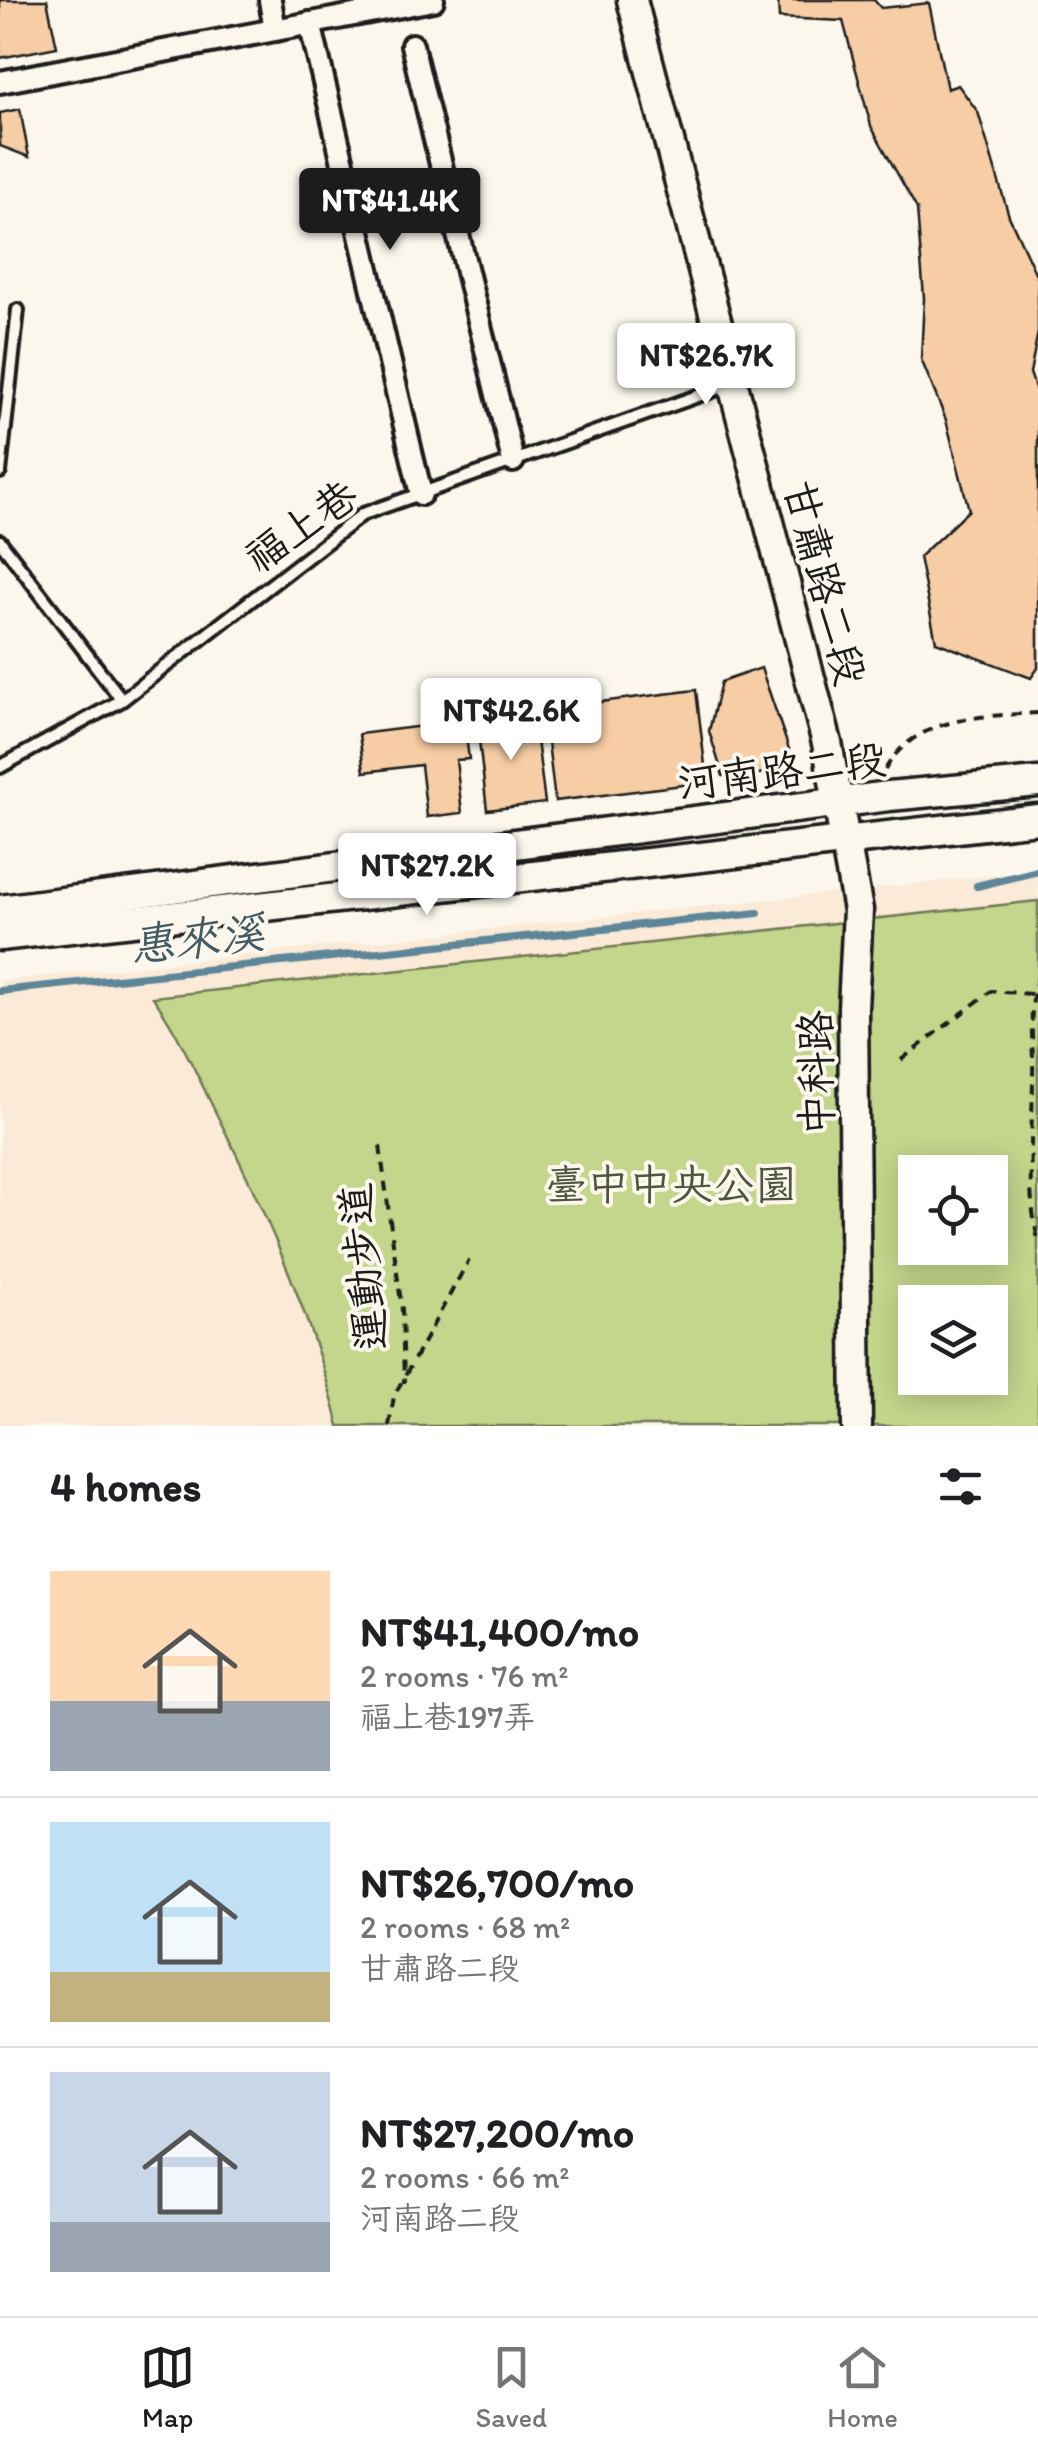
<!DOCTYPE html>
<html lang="en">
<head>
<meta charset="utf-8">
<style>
  body { margin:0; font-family:Itim,"LXGW WenKai TC",sans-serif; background:#f6f6f6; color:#202124; height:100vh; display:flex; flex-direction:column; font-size:38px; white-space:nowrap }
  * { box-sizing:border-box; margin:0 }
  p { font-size:32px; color:#757577 }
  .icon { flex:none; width:55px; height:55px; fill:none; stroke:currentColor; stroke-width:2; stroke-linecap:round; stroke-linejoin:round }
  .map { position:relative; height:1426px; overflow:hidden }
  .sheet { display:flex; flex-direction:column; background:#fff; flex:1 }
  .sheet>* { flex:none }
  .controls { position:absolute; left:898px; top:1155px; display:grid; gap:20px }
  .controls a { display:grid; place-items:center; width:110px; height:110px; border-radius:0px; background:#fff; box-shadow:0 5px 25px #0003; font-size:50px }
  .price { position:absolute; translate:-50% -85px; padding:0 22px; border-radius:10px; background:#fff; color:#222; font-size:32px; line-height:65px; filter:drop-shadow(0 2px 5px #0008) }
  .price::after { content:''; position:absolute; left:50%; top:60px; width:30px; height:22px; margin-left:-15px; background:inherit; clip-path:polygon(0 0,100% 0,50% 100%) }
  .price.on { background:#1c1c1c; color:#fff }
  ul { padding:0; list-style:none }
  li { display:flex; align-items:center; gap:30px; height:250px; padding:0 50px }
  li+li { border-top:2px solid #e0e0e0 }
  li span { display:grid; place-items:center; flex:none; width:280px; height:200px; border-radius:0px; color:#555 }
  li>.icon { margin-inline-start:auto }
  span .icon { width:120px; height:120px; fill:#fffc; stroke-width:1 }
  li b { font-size:42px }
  h2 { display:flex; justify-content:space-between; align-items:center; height:120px; padding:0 50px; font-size:42px }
  .tabs { display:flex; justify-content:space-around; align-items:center; height:140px; border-top:2px solid #e0e0e0; background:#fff; font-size:28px; color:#757577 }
  .tabs a { display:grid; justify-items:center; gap:5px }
  .tabs .on { color:#1c1c1c }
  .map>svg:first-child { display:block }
</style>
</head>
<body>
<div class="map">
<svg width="1038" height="1426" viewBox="0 0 1038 1426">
  <rect width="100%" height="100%" fill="#fbf7ec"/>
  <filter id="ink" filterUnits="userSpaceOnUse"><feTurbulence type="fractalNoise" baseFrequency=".01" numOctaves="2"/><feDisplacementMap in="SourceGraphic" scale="20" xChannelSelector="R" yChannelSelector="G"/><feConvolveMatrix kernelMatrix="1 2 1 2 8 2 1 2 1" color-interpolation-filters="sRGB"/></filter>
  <g filter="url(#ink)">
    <path fill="#faead7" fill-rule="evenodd" d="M1038 871V1426H0V981ZM915 1172H990V1248H915ZM915 1302H990V1378H915Z"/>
    <path fill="#c3d68b" stroke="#707954" stroke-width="2.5" fill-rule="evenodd" d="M1038 901V1426H339C313 1321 270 1222 222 1125 200 1082 181 1037 153 997ZM915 1172H990V1248H915ZM915 1302H990V1378H915Z"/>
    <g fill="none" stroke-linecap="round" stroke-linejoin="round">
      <g stroke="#5d8698" stroke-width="8">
        <path d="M977 886 1038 871"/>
        <path d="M0 991 758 913"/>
      </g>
    </g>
    <g fill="#f6cda5" stroke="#1c1c1c" stroke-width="2.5">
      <path d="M0 0H47L57 47 0 58Z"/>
      <path d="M778 0H874L881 8 929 3 947 89 958 85 978 112 1009 216 1038 279V332L1030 373 1038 396V668L1031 678 936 642 919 557 969 510 946 420 921 359 924 298 917 209 871 126 843 21 779 18Z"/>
      <path d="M20 109 29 157 0 146V113Z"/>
      <path d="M761 668 790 752 773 773 723 776 709 731 721 682Z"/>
      <path d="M696 690 707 782 555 801 544 709Z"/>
      <path d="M534 716 545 803 487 810 477 723Z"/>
      <path d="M464 721 469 759 456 760 462 813 427 817 421 765 364 772 359 734Z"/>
    </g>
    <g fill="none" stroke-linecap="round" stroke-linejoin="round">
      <g stroke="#1c1c1c" stroke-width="18">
        <g id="lane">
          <path d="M0 472 18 310"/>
          <path d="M0 541 122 700"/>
          <path d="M0 767 122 700 363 514 729 385"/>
        </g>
      </g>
      <g stroke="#1c1c1c" stroke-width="28">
        <g id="street">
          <path d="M270 0 275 30"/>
          <path d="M310 23 421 494"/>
          <path d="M412 45 513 461"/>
          <path d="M0 82 433 0"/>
        </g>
      </g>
      <g stroke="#1c1c1c" stroke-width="35">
        <g id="secondary">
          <path d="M632 0 827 743 858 910 853 1008 857 1426"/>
          <path d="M0 910 889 796 1038 782"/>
          <path d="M0 936 1038 819"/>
        </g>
      </g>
      <g stroke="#1c1c1c" stroke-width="4" stroke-dasharray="10 8" stroke-linecap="butt">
        <path d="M885 770C914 716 983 716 1038 713"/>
        <path d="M1038 976C1027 1012 1034 1040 1033 1076 1033 1129 1025 1187 1038 1239"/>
        <path d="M901 1060 991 991 1033 994"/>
        <path d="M380 1146 402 1310 404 1383"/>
        <path d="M389 1426 394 1396 469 1260"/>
      </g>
      <use href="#lane" stroke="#fbf7ec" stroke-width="10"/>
      <use href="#street" stroke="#fbf7ec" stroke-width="20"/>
      <use href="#secondary" stroke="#fbf7ec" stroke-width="28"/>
    </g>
  </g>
  <g text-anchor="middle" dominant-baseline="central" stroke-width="8" stroke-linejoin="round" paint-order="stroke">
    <g font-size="42" fill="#1c1c1c" stroke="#fbf7ec">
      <text transform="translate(301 526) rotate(-35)">福上巷</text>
      <text transform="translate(825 583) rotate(75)">甘肅路二段</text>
      <text transform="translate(782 771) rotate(-7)">河南路二段</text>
      <text transform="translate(816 1073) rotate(-91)">中科路</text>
      <text transform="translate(363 1267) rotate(-96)">運動步道</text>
    </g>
    <g font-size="42" fill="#4e543d" stroke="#fbf7ec">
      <text x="671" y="1184">臺中中央公園</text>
    </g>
    <g font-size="45" font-style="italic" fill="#425a64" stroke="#fbf7ec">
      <text transform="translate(197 938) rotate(-6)">惠來溪</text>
    </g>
  </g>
</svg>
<div class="controls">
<a><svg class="icon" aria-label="locate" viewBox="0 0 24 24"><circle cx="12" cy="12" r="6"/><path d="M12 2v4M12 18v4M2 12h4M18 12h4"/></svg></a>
<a><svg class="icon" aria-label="layers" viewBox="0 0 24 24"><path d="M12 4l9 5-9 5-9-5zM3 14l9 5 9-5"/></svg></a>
</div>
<b class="price on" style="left:390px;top:253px">NT$41.4K</b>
<b class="price" style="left:706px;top:408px">NT$26.7K</b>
<b class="price" style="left:511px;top:763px">NT$42.6K</b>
<b class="price" style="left:427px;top:918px">NT$27.2K</b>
</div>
<section class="sheet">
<h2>4 homes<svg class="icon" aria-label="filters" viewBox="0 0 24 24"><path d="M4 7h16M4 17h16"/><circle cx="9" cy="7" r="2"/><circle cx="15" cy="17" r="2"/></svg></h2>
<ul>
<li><span style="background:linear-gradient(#ffd9b3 65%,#9aa5b1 0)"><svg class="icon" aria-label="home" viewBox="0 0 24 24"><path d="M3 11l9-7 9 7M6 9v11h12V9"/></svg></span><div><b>NT$41,400/mo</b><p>2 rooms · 76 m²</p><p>福上巷197弄</p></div></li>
<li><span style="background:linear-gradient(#bfe0f5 75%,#c2b280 0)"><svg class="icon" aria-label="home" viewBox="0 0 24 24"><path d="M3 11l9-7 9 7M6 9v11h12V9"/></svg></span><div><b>NT$26,700/mo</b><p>2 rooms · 68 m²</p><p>甘肅路二段</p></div></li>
<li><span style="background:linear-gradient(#c9d6e8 75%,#9aa5b1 0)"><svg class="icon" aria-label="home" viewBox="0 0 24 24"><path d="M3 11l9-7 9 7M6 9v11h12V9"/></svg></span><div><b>NT$27,200/mo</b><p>2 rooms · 66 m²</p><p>河南路二段</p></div></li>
</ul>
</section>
<nav class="tabs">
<a class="on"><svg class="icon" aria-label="map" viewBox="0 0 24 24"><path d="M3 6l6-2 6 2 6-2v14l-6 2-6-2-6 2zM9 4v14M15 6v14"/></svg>Map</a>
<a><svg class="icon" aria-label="saved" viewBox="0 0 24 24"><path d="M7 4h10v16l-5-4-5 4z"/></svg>Saved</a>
<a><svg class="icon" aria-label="home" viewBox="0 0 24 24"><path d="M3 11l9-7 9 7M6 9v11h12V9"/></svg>Home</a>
</nav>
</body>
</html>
